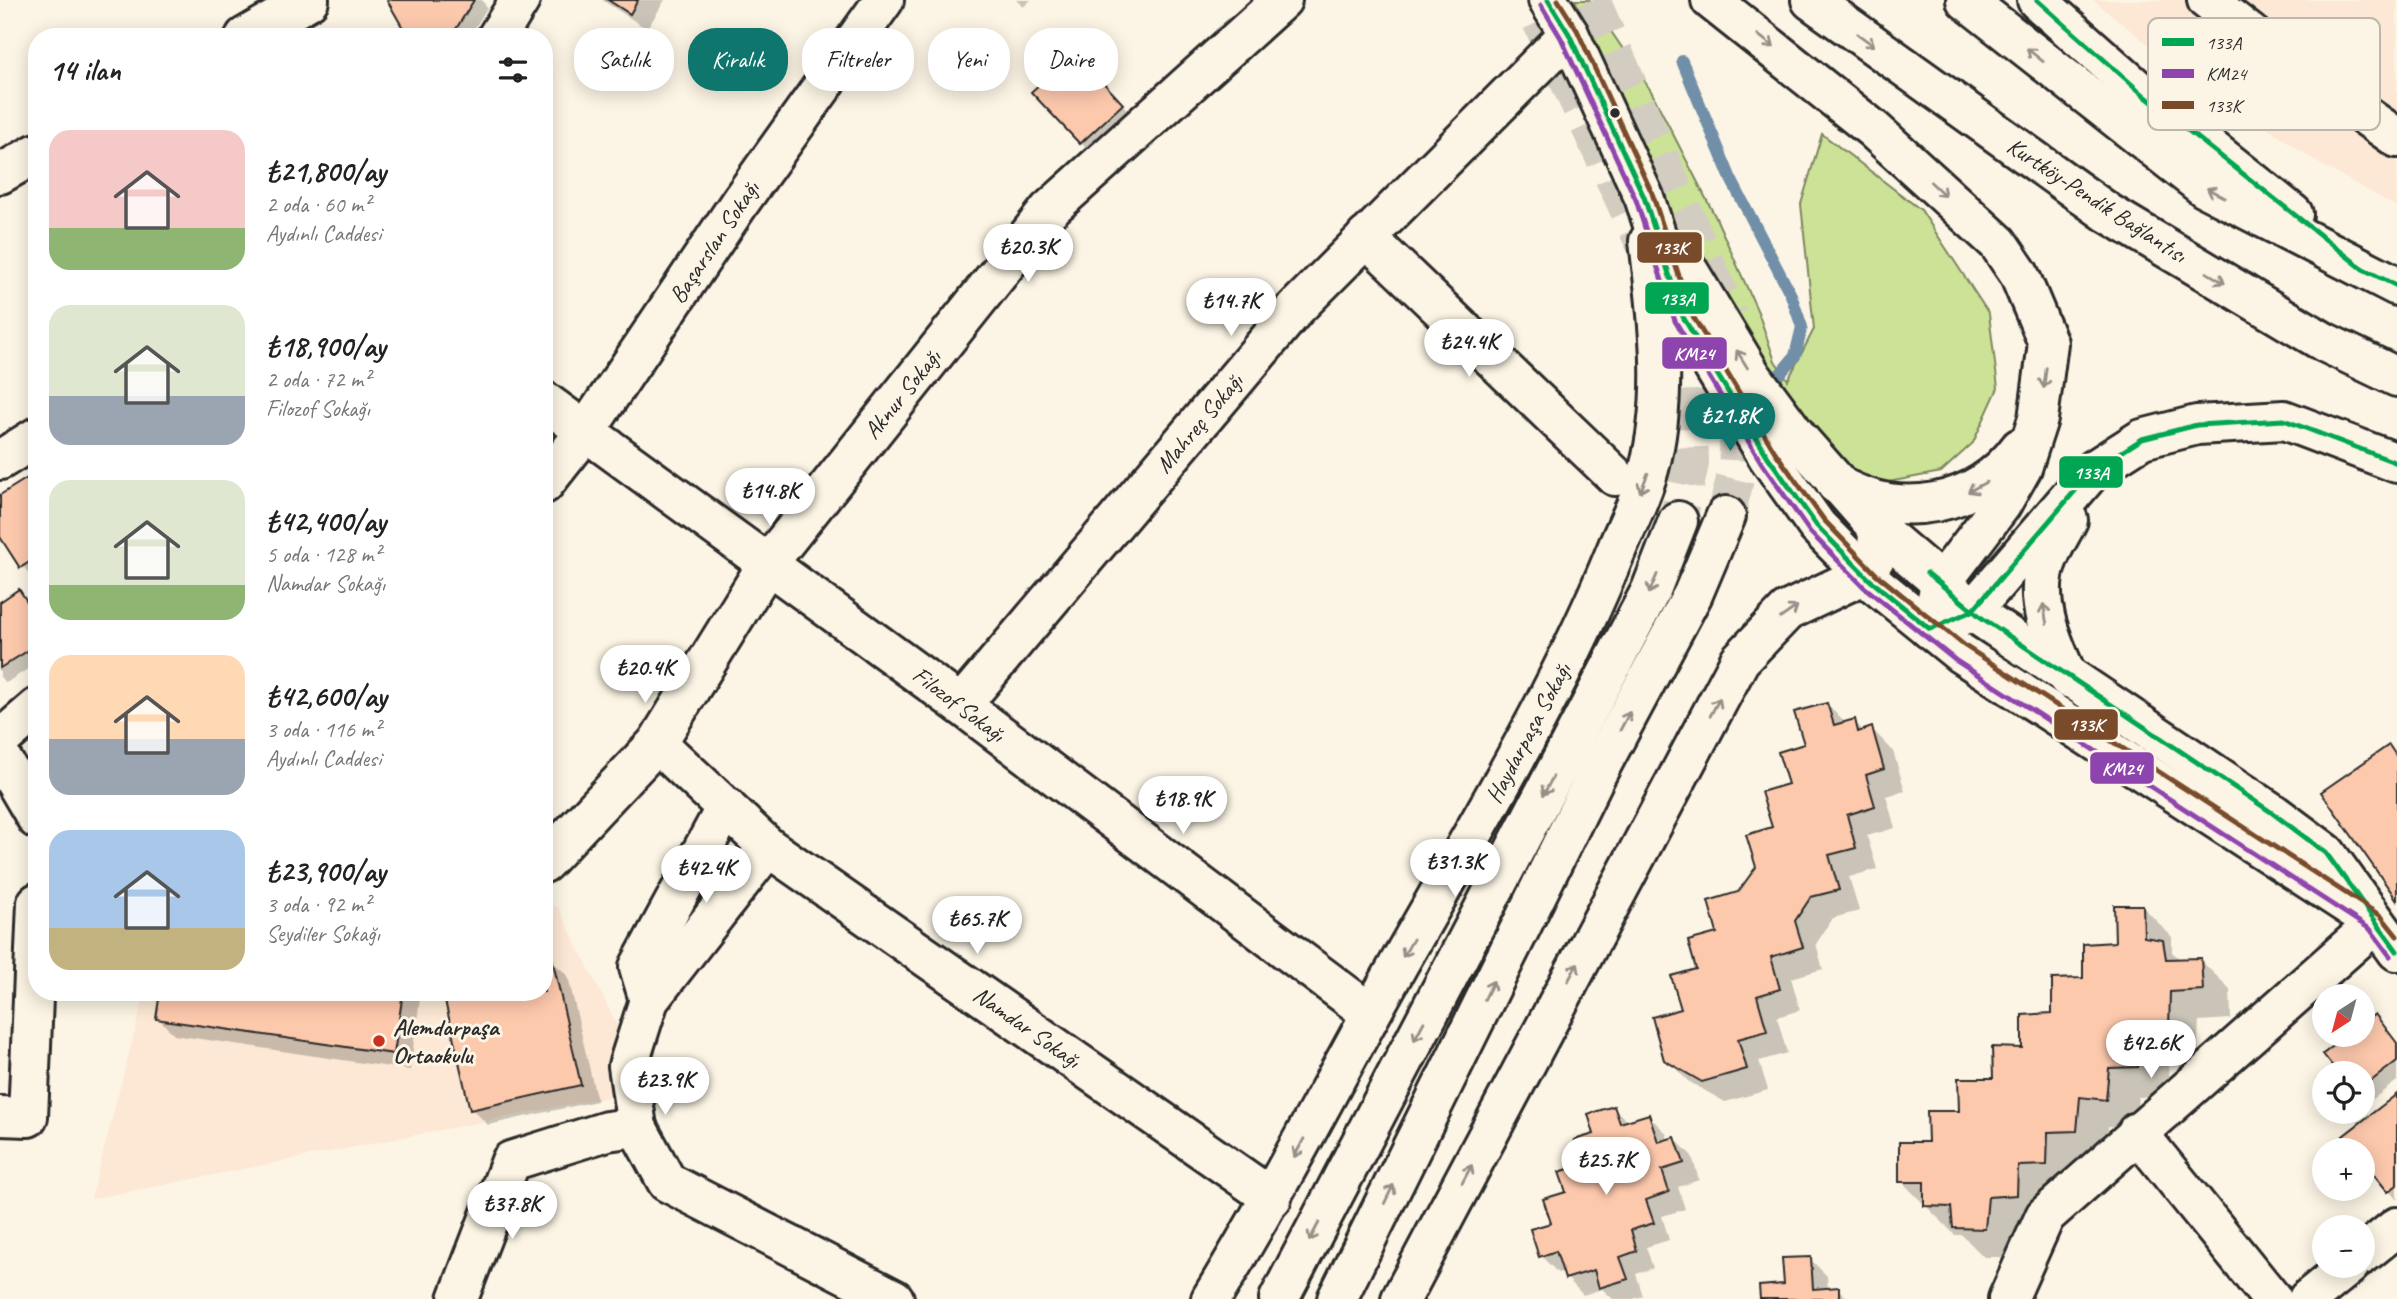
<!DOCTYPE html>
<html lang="tr">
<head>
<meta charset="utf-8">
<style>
  body { margin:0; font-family:Caveat,sans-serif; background:#f6f6f6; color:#222; height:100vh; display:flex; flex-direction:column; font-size:26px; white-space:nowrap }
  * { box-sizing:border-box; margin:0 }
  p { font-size:23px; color:#767676 }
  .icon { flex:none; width:38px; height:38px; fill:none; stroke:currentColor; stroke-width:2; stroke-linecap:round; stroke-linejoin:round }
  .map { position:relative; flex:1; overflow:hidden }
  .side { position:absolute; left:28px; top:28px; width:525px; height:973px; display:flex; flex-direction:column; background:#fff; border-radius:28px; box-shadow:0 4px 18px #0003 }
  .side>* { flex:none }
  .top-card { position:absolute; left:574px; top:28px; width:665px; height:63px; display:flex; gap:14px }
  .needle { width:46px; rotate:216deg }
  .controls { position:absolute; left:2312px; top:984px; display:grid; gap:14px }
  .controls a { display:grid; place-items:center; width:63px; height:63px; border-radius:50%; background:#fff; box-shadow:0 4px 18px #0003; font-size:35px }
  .price { position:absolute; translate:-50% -60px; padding:0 16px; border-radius:24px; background:#fff; color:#222; font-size:23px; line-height:46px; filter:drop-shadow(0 2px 4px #0008) }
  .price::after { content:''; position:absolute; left:50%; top:42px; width:21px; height:16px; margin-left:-10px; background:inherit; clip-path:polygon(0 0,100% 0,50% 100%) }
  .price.current { background:#0f766e; color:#fff }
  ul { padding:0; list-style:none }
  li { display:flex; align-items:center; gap:21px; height:175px; padding:0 21px }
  li span { display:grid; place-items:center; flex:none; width:196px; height:140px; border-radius:21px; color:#555 }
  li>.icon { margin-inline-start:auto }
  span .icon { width:84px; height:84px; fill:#fffc; stroke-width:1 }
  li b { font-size:30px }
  h2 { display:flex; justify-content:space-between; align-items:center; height:84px; padding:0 21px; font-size:30px }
  .tag { padding:0 24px; border-radius:28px; background:#fff; box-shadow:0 4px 18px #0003; font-size:24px; line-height:63px }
  .tag.current { background:#0f766e; color:#fff }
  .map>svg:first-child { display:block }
</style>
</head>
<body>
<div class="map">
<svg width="2397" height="1299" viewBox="0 0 2397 1299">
  <rect width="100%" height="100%" fill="#fcf5e5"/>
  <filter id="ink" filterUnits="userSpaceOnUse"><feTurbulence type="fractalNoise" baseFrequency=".0143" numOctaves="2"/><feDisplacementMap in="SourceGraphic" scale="14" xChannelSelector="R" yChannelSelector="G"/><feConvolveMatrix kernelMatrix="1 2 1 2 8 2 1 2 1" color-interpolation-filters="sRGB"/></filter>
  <g filter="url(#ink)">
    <g fill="#fce8d4">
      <path d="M2093 0H2397V207L2318 163 2145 42Z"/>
      <path d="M544 905 558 907 649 1089 91 1199 145 992H544Z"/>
    </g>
    <path fill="#cce297" stroke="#7c8661" stroke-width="2" d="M1575 0H1590L1651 91 1716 218 1758 312 1775 361 1788 380 1814 329 1801 204 1822 134 1921 210 1989 314 1998 388 1973 443 1941 472 1878 484 1831 469 1685 254Z"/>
    <g fill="#0003">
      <path d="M389 0H482L487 8 469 37H410Z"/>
      <path d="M602 0H665L647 29Z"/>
      <path d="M1016 0H1031L1023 7Z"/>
      <path d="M1086 65 1133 116 1092 154 1081 143Z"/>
      <path d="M37 474V575L32 578 0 534V497Z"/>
      <path d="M19 592 37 613V663L6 683 0 677V604Z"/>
      <path d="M1827 704 1846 724 1854 721 1864 732 1872 729 1893 751 1905 791 1886 796 1895 828 1867 836 1877 869 1849 877 1859 911 1833 918 1816 944 1823 969 1791 978 1800 1010 1777 1017 1787 1053 1759 1061 1768 1090 1725 1102 1688 1081 1666 1059 1698 970 1739 894 1757 868 1806 745Z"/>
      <path d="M2143 907 2172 937V952L2181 960H2200L2230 989 2231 1019 2199 1021 2197 1058 2169 1059 2167 1096 2138 1097 2135 1128 2108 1126 2106 1159 2077 1161 2076 1194 2045 1224 2017 1226 2014 1257H1984L1962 1235H1955L1901 1181 1961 1113 2024 1050 2116 943Z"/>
      <path d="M551 960 568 976 597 1101 488 1125 472 1109 544 992Z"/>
      <path d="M162 992H421L410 1070 174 1035 158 1018Z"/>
      <path d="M2375 1017 2397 1042V1081L2366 1104 2362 1100V1034Z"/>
      <path d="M2397 1096V1199L2362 1158Z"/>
      <path d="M1614 1108 1628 1122 1649 1116 1666 1133 1668 1141 1675 1139 1692 1156 1699 1180 1678 1187 1685 1209 1662 1216 1669 1240 1646 1247 1653 1268 1636 1274 1643 1296 1633 1299H1613L1602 1289 1583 1295 1567 1278 1564 1271 1558 1273 1541 1256 1568 1193Z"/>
      <path d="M1810 1259 1827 1276 1828 1290 1838 1289 1848 1299H1762L1786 1286Z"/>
    </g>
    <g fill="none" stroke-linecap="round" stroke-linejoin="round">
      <path stroke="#718fa8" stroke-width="12" d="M1682 61 1731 179 1791 295 1802 327 1795 356 1780 374"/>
    </g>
    <g fill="#fdc9ad" stroke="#2b2b2b" stroke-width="2">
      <path d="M387 0H474L451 37H408Z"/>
      <path d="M608 0H638L630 14Z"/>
      <path d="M1075 52 1123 104 1080 144 1031 92Z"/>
      <path d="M37 472V557L20 568 0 537V495Z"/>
      <path d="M19 589 37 617V645L0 668V602Z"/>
      <path d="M1827 703 1834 725 1855 719 1858 732 1872 727 1884 769 1866 775 1875 806 1847 815 1856 848 1829 855 1839 890 1811 897 1795 921 1803 947 1771 957 1780 989 1757 996 1767 1031 1738 1039 1747 1069 1702 1082 1664 1060 1652 1017 1681 1009 1671 976 1696 969 1688 941 1717 933 1708 901 1738 892 1756 867 1746 835 1772 827 1761 792 1788 784 1778 752 1804 744 1794 712Z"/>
      <path d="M2389 745 2397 757V900L2321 792Z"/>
      <path d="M2114 905H2143L2144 937 2163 940 2166 959 2201 958 2203 990 2170 992 2169 1029 2140 1030 2138 1067 2109 1068 2106 1100 2080 1097 2077 1131 2048 1132 2047 1165 2018 1166 2017 1195 1988 1197 1985 1229 1953 1228 1951 1207 1924 1206V1182H1899V1142H1928L1927 1111H1959L1958 1078H1993L1992 1047 2022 1048V1015L2052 1013V979L2083 978V944L2115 942Z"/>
      <path d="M552 958 581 1085 470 1110 443 992H544V959Z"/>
      <path d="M160 992H403L394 1054 156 1019Z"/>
      <path d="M2375 1014 2397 1043V1061L2362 1088V1073H2338L2323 1054 2349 1034H2362V1024Z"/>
      <path d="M2397 1094V1185L2388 1192 2362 1160V1150H2354L2343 1136Z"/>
      <path d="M1614 1106 1620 1123 1649 1114 1658 1142 1675 1137 1684 1163 1662 1170 1669 1192 1646 1200 1654 1223 1631 1230 1637 1251 1620 1257 1628 1279 1599 1288 1594 1270 1565 1279 1556 1251 1539 1257 1530 1229 1551 1223 1543 1199 1566 1192 1559 1172 1581 1165 1574 1140 1594 1134 1588 1114Z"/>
      <path d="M1811 1257 1813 1289 1839 1287V1299H1760L1759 1286 1784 1284 1782 1258Z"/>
    </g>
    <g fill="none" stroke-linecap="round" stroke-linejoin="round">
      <g stroke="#d2cdc0" stroke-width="38" stroke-dasharray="38 19" stroke-linecap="butt">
        <path d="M1591 0 1729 317"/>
        <path d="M1541 21 1646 247 1688 379 1690 463 1678 521"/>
        <path d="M1726 516 1737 471 1741 394"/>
      </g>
      <g stroke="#2b2b2b" stroke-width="44">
        <g id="minor">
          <path d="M2207 0 2261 42 2397 138"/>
          <path d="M245 37 309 0"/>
          <path d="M0 174 37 153"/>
          <path d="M1366 237 1615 476"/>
          <path d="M544 401 961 705 1370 1013"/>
          <path d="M0 460 37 437"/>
          <path d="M544 484 586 431 740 202 884 0"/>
          <path d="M961 705 1295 309 1569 34"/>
          <path d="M657 743 768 847 1272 1198"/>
          <path d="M0 756 37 819"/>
          <path d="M768 847 649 1000 628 1066 637 1127 667 1182 894 1299"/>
          <path d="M544 863 657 743 768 563 1049 210 1282 0"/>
          <path d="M649 1000 639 967 726 807"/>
          <path d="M0 1116 28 1117 37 903"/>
          <path d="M2137 1132 2272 1299"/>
          <path d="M2362 1255 2397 1227"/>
          <path d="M458 1299 511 1161 607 1131 637 1127"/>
          <path d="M1211 1299C1286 1177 1349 1049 1421 925 1491 802 1563 682 1616 551 1627 524 1642 497 1649 469 1669 395 1658 316 1649 241"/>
          <path d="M1279 1299 1651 590 1678 521"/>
          <path d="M1337 1299 1596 775 1693 594 1726 516"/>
          <path d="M1401 1299 1740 660 1787 611 1865 574 1877 555 1878 529"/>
          <path d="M2008 1299 2045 1216 2376 923"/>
          <path d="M2308 1299 2350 1265"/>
        </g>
      </g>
      <g stroke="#2b2b2b" stroke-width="44">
        <g id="major">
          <path d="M1548 0 1569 34 1644 197 1683 317 1768 457 1817 526 1870 580 1960 653 2376 923"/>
          <path d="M497 37 520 0"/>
          <path d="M1676 250 1752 376 1798 438 1878 529 1982 618 2271 812 2326 853 2397 951"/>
          <path d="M0 740 37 708"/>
        </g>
      </g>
      <g stroke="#2b2b2b" stroke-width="44">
        <g id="highway">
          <path d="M1711 0 1873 129 1998 243 2019 274 2048 343 2038 419 2022 468 2001 505 1940 585 1930 629"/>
          <path d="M1811 0 2108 213 2324 342 2397 377"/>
          <path d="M1966 0 2205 188 2397 286"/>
          <path d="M2037 0 2146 97 2293 214"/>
          <path d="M1836 484C1900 521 1976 507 2020 448"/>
          <path d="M2068 520C2061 534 2051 549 2046 564 2033 603 2053 643 2068 678"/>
          <path d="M1930 629 1972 611 2092 471 2142 439 2197 425 2284 420 2397 463"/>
        </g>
      </g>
      <use href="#minor" stroke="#fcf5e5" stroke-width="38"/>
      <use href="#major" stroke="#fcf5e5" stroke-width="38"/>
      <use href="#highway" stroke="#fcf5e5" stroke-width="38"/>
      <g stroke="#fcf5e5" stroke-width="10">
        <g id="bus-1">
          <path d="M1548 0 1569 34 1644 197 1683 317 1714 369 1768 457 1817 526 1870 580 1930 629 1972 611 2092 471 2142 439 2197 425 2284 420 2397 463"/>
          <path d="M2037 0 2146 97 2363 269 2397 286"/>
          <path d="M1927 573 1982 618 2271 812 2326 853 2397 951"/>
        </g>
      </g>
      <g stroke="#fcf5e5" stroke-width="10">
        <path id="bus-2" d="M1541 5 1561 38 1636 200 1675 321 1761 462 1810 532 1864 587 1955 660 2370 929 2390 956"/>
      </g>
      <g stroke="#fcf5e5" stroke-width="10">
        <path id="bus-3" d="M1558 0 1577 30 1652 193 1691 313 1775 452 1824 520 1876 574 1965 646 2381 916 2397 936"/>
      </g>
      <use href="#bus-1" stroke="#00a651" stroke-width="5"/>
      <use href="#bus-2" stroke="#8e44ad" stroke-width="5"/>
      <use href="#bus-3" stroke="#7a4b2a" stroke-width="5"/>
    </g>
    <defs><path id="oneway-shaft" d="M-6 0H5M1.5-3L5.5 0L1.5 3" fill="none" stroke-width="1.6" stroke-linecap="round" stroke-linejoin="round" transform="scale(1.75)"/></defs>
    <g stroke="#949088">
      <use href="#oneway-shaft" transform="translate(1866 40) rotate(36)"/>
      <use href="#oneway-shaft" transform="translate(1766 41) rotate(38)"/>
      <use href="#oneway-shaft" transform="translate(2035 55) rotate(-141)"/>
      <use href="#oneway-shaft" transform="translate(1938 189) rotate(43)"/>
      <use href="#oneway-shaft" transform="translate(2216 193) rotate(-152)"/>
      <use href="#oneway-shaft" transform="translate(2216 278) rotate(31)"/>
      <use href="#oneway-shaft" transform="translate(1742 359) rotate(-122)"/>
      <use href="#oneway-shaft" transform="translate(2045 378) rotate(97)"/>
      <use href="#oneway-shaft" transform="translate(1644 483) rotate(112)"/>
      <use href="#oneway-shaft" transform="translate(1977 487) rotate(151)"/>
      <use href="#oneway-shaft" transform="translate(1653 584) rotate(113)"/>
      <use href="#oneway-shaft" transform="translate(1789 612) rotate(-35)"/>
      <use href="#oneway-shaft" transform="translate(2045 614) rotate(-100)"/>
      <use href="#oneway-shaft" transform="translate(1715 707) rotate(-62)"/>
      <use href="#oneway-shaft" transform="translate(1625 721) rotate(-62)"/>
      <use href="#oneway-shaft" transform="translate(1548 786) rotate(118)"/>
      <use href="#oneway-shaft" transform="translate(1408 948) rotate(120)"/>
      <use href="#oneway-shaft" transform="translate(1573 972) rotate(-62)"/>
      <use href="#oneway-shaft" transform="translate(1489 990) rotate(-64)"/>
      <use href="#oneway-shaft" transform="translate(1419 1031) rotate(118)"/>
      <use href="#oneway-shaft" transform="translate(1299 1148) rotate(118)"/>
      <use href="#oneway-shaft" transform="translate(1467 1174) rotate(-62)"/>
      <use href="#oneway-shaft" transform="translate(1389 1194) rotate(-64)"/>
      <use href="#oneway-shaft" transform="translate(1314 1232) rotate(118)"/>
    </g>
  </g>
  <circle fill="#2b2b2b" stroke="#fcf5e5" stroke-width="2.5" cx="1615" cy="113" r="6"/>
  <circle fill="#c8321e" stroke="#fcf5e5" stroke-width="2.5" cx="379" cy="1041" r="7"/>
  <g text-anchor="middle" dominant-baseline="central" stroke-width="6" stroke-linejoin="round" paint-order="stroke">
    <g font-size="24" fill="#2b2b2b" stroke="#fcf5e5">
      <text transform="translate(2097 200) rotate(33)">Kurtköy-Pendik Bağlantısı</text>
      <text transform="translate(714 242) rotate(-56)">Başarslan Sokağı</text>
      <text transform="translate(902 394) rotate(-51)">Aknur Sokağı</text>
      <text transform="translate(1199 423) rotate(-50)">Mahreç Sokağı</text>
      <text transform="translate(959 704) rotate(37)">Filozof Sokağı</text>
      <text transform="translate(1528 733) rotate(-62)">Haydarpaşa Sokağı</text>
      <text transform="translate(1027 1027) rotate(35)">Namdar Sokağı</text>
    </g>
    <g font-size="24" font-weight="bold" fill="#2b2b2b" stroke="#fcf5e5" text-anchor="start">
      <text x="393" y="1027">Alemdarpaşa<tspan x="393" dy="28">Ortaokulu</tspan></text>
    </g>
  </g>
  <rect x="2148" y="18" width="232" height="112" rx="10" fill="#fcf5e5" stroke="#bdb8ad" stroke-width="2"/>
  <rect x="2162" y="38" width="32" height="8" fill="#00a651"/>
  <rect x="2162" y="69" width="32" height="9" fill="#8e44ad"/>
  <rect x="2162" y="101" width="32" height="8" fill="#7a4b2a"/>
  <g font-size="19" fill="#2b2b2b">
    <text x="2206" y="49">133A</text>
    <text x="2206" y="80">KM24</text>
    <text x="2206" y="112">133K</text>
  </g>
  <g stroke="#fcf5e5" stroke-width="2.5">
    <rect x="1636" y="231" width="67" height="33" rx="7" fill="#7a4b2a"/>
    <rect x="1644" y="281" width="66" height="34" rx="7" fill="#00a651"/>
    <rect x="1661" y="336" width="67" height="34" rx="7" fill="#8e44ad"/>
    <rect x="2058" y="455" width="66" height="34" rx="7" fill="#00a651"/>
    <rect x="2053" y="708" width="66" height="33" rx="7" fill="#7a4b2a"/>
    <rect x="2089" y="751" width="66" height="34" rx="7" fill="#8e44ad"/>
  </g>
  <g font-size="19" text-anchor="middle" font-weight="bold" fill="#fff">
    <text x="1670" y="254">133K</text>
    <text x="1677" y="305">133A</text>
    <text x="1694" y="360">KM24</text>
    <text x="2091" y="479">133A</text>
    <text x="2086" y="731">133K</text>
    <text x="2122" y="775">KM24</text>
  </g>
</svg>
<div class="controls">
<a><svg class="needle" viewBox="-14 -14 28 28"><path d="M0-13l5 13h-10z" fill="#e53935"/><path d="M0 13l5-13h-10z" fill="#767676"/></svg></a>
<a><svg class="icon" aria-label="locate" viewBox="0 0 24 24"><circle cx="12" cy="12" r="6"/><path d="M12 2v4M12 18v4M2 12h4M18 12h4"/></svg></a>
<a>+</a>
<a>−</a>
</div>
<b class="price" style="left:1028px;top:284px">₺20.3K</b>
<b class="price" style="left:1231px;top:338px">₺14.7K</b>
<b class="price" style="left:1469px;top:379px">₺24.4K</b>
<b class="price current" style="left:1730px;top:453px">₺21.8K</b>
<b class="price" style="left:770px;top:528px">₺14.8K</b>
<b class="price" style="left:645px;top:705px">₺20.4K</b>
<b class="price" style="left:1183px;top:836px">₺18.9K</b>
<b class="price" style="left:1455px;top:899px">₺31.3K</b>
<b class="price" style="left:706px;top:905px">₺42.4K</b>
<b class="price" style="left:977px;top:956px">₺65.7K</b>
<b class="price" style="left:2151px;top:1080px">₺42.6K</b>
<b class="price" style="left:665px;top:1117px">₺23.9K</b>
<b class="price" style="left:1606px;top:1197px">₺25.7K</b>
<b class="price" style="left:512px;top:1241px">₺37.8K</b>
<div class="top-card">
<a class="tag">Satılık</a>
<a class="tag current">Kiralık</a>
<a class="tag">Filtreler</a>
<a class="tag">Yeni</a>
<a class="tag">Daire</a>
</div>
<section class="side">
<h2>14 ilan<svg class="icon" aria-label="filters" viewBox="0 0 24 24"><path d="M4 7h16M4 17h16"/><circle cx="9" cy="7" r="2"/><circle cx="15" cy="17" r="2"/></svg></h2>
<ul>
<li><span style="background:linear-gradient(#f6c9c9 70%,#8fb573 0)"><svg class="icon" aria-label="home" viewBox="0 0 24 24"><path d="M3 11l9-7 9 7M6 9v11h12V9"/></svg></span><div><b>₺21,800/ay</b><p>2 oda · 60 m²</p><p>Aydınlı Caddesi</p></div></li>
<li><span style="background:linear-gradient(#dfe7d0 65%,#9aa5b1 0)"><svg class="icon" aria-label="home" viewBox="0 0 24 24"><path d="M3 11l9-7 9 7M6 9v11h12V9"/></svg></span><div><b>₺18,900/ay</b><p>2 oda · 72 m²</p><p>Filozof Sokağı</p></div></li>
<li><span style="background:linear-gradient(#dfe7d0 75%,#8fb573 0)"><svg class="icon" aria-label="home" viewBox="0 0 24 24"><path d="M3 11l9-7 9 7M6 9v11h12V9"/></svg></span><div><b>₺42,400/ay</b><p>5 oda · 128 m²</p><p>Namdar Sokağı</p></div></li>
<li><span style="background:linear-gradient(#ffd9b3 60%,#9aa5b1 0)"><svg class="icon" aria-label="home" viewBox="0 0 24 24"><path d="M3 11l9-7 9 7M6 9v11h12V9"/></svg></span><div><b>₺42,600/ay</b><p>3 oda · 116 m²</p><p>Aydınlı Caddesi</p></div></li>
<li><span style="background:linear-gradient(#a9c7e8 70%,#c2b280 0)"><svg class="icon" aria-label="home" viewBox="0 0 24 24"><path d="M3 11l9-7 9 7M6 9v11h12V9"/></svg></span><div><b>₺23,900/ay</b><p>3 oda · 92 m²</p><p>Seydiler Sokağı</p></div></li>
</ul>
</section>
</div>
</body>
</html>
